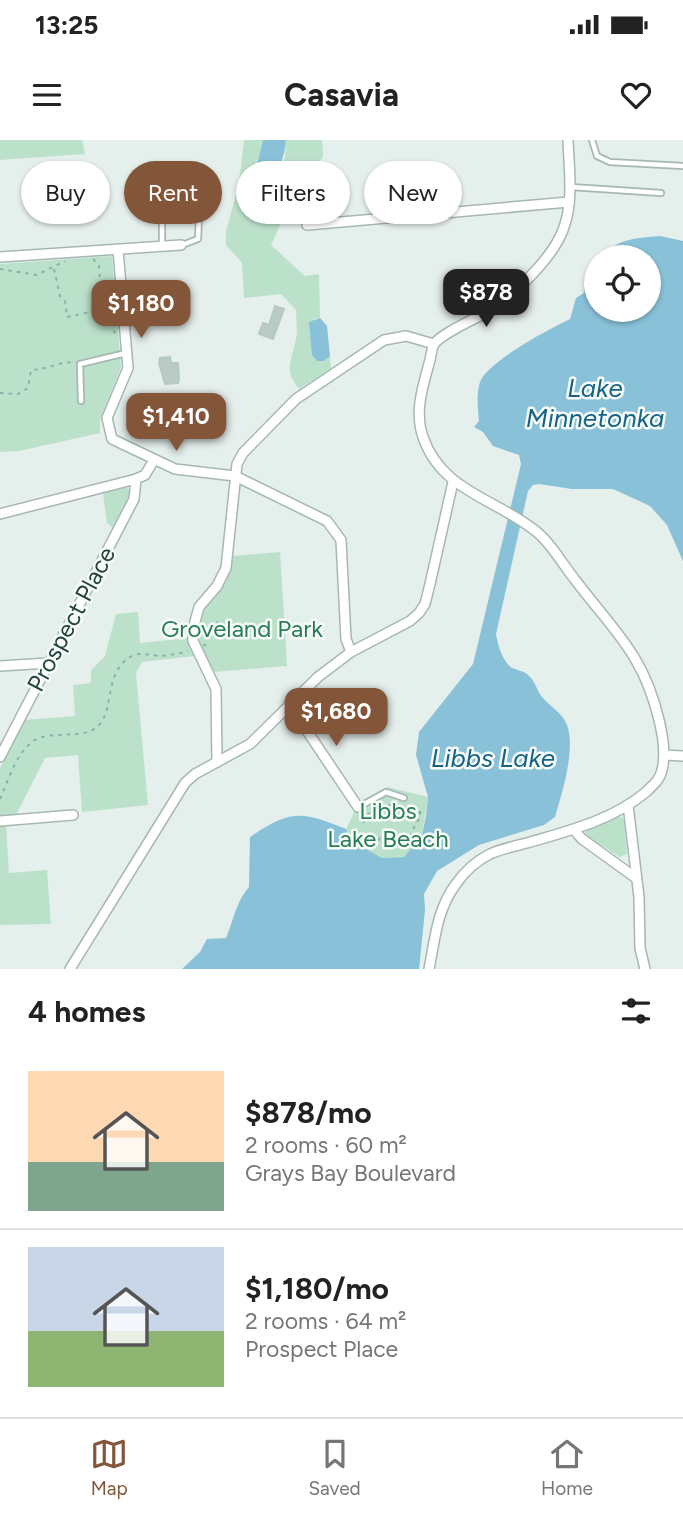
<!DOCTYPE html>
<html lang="en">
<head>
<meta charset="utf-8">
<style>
  body { margin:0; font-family:Figtree,sans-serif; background:#f2f2f2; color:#222; height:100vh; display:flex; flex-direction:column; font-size:26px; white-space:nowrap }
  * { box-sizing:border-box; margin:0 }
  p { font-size:23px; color:#767676 }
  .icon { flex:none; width:38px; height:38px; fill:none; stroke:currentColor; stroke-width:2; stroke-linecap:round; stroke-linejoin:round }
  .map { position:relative; height:829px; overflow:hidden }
  .drawer { display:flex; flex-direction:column; background:#fff; flex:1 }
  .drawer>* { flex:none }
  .banner { position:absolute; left:21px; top:21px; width:642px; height:63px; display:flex; gap:14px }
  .controls { position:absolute; left:584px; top:105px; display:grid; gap:14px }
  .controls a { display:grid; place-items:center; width:77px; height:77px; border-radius:50%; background:#fff; box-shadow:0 2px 5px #0004; font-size:35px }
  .price { position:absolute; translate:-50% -60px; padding:0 16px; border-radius:14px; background:#845639; color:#fff; font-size:23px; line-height:46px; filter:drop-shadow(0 2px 4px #0008) }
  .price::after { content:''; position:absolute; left:50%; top:42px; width:21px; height:16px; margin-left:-10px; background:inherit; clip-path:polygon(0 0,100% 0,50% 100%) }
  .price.on { background:#222; color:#fff }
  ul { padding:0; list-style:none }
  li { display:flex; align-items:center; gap:21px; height:175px; padding:0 28px }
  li+li { border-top:2px solid #e0e0e0 }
  li span { display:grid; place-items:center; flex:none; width:196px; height:140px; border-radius:0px; color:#555 }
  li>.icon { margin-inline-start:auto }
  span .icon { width:84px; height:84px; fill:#fffc; stroke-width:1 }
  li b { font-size:30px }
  h2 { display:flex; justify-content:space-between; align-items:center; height:84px; padding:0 28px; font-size:30px }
  .tag { padding:0 24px; border-radius:32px; background:#fff; box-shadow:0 2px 5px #0004; font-size:24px; line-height:63px }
  .tag.on { background:#845639; color:#fff }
  .status { display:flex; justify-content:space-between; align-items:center; height:49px; padding:0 35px; background:#fff; direction:ltr }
  .status svg { height:19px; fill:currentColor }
  header { display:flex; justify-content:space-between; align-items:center; height:91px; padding:0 28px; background:#fff; font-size:32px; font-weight:700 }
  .tabs { display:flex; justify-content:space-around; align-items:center; height:98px; border-top:2px solid #e0e0e0; background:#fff; font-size:19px; color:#767676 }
  .tabs a { display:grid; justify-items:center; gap:4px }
  .tabs .on { color:#845639 }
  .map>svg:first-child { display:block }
</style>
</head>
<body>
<div class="status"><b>13:25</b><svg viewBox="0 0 49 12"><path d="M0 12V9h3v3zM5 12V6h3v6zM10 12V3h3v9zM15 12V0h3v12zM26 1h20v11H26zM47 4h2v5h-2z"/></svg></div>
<header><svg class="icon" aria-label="menu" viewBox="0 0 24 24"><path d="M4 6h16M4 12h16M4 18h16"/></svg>Casavia<svg class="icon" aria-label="heart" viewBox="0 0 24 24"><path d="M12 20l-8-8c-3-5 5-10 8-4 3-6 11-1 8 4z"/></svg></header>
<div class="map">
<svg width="683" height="829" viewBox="0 0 683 829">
  <rect width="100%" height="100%" fill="#e5efec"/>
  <g fill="#bce1cb">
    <path d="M0 0H82L85 14 0 20Z"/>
    <path d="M244 0H263L257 25 249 41 261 70 264 56 285 18 286 0H322L323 17 296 50 271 105 305 136 319 134 320 178 314 179 324 221 330 216 331 228 299 249C283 230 292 220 296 199 298 190 296 179 296 170L281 154 244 158 242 123 226 105V91L239 44Z"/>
    <path d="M112 116 121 227 100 280V293L19 311 0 312V124Z"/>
    <path d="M126 347 131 351 113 388 107 383 103 353Z"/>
    <path d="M280 412 287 526 213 532 198 500 199 482 207 465 226 441 233 416Z"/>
    <path d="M138 472 140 503 188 498 194 516 142 522 136 533 148 665 82 672 78 615 45 618 16 675 0 676V628L24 580 75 576 73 545 91 543V530L105 516 116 474Z"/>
    <path d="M387 647 428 657 422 695 404 717 382 718 350 700 346 689 359 662Z"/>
    <path d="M620 676 624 680 627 714 620 717 588 697 585 693 587 689Z"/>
    <path d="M6 685 9 733 47 730 51 784 0 785V686Z"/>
  </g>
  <g fill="#89c1d8">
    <path d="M263 0H286C284 29 267 43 261 70L252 74 248 71 249 41 257 25Z"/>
    <path d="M660 96 683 101V421L667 385 650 366 613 349H572L539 344 533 345 528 351 496 494C498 505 502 521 512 528 517 530 523 531 527 534 535 540 536 549 542 557 550 567 562 572 567 585 576 609 562 653 555 677L544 685 479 705 437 731 424 754 425 770 419 829H182L200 812 207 799 226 798C233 781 237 760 249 747L250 697C291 669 302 671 346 689L350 700 382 718 404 717 422 695 426 676 428 657 416 615 419 592 473 524 521 324 519 315 493 306 483 292 474 287 479 281C478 269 476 255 480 242 487 222 549 189 570 179L576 158 584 153 586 140 597 125V170H649V117H602C617 98 638 98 660 96Z"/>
    <path d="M320 178 327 186 330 216 324 221H317L312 215 309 182Z"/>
  </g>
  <g fill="#bacac5" stroke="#b6c9c4" stroke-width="2">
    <path d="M275 166 284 169 273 199 259 194 263 183 269 185Z"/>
    <path d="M170 217 171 223H178L179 239 178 243 165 244 159 223 160 218Z"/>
  </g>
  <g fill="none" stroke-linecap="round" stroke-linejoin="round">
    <g stroke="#a7b8b4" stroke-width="8">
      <g id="lane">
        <path d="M592 0 597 16 610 22 683 26"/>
        <path d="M571 47 661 53"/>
        <path d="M153 60 162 72V105"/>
        <path d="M182 105 198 99C200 75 196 52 202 28"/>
        <path d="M81 261 80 224 126 213"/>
        <path d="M359 667 386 652 404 658"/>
      </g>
    </g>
    <g stroke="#a7b8b4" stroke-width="12">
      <g id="street">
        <path d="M307 85 569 62"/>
        <path d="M118 110 128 228 107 278 112 299 175 329 235 336 327 381 341 400 346 499 351 512"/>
        <path d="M0 117 181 105"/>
        <path d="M0 374 136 339 145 335 154 320"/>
        <path d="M0 526 48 523"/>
        <path d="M289 564 358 667"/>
        <path d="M664 615 683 616"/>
        <path d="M0 617 134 359 136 339"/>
        <path d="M217 622 216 549 193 501V489L199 467 217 446 226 428 237 324 243 313 296 259 384 200 406 196 434 204"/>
        <path d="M628 665 639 757 640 808 645 829"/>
        <path d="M0 681 73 675"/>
        <path d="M574 690 582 699 636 738"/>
        <path d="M70 829 185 643 195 634 250 604 318 537 351 512 410 481 419 473 425 464 430 444 453 342"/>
        <path d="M429 829C435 799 437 769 456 744 465 731 476 721 490 714 501 709 515 706 527 703 568 691 613 680 646 652 653 645 660 640 662 630 666 614 663 596 659 580 644 515 614 491 576 441 563 425 550 401 533 389 493 358 441 350 423 297 414 271 423 246 430 220 431 216 432 207 434 204 442 193 475 179 487 172 514 155 552 119 563 90 574 62 569 29 568 0"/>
      </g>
    </g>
    <g stroke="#83b5ac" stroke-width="2" stroke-dasharray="3.5 5" stroke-linecap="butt">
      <path d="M93 119 99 125 101 162 117 198"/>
      <path d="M0 129 37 135 65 121"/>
      <path d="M54 129 60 156 65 161 67 177 104 169"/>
      <path d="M0 253 18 254 28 248 31 230C49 229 57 222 76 222"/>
      <path d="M203 506 206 504 218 481"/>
      <path d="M0 659C8 641 16 614 32 602 50 588 83 602 99 585 115 569 103 529 134 515 142 512 153 516 161 516 170 515 179 514 188 511"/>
      <path d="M363 683 370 672 381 664 420 669V679C412 684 416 688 411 695 405 704 389 700 380 698L375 705"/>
    </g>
    <use href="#lane" stroke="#fff" stroke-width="4.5"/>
    <use href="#street" stroke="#fff" stroke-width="9"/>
  </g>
  <g text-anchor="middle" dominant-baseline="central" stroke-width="5" stroke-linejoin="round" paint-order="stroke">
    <g font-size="24" fill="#22433e" stroke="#f6fbf9">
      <text transform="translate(71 479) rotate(-62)">Prospect Place</text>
    </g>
    <g font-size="24" fill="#287d55" stroke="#f6fbf9">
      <text x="242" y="488">Groveland Park</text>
      <text x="388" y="670">Libbs<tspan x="388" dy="28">Lake Beach</tspan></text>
    </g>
    <g font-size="26" font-style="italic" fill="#166384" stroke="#f6fbf9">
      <text x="595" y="248">Lake<tspan x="595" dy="30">Minnetonka</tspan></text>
      <text x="493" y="618">Libbs Lake</text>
    </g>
  </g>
</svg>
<div class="controls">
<a><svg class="icon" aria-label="locate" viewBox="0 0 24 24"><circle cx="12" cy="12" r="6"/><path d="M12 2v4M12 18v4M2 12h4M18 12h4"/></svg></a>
</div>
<b class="price on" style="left:486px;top:189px">$878</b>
<b class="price" style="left:141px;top:200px">$1,180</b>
<b class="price" style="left:176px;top:313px">$1,410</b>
<b class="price" style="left:336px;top:608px">$1,680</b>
<div class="banner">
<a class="tag">Buy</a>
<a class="tag on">Rent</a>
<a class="tag">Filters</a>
<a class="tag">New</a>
</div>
</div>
<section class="drawer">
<h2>4 homes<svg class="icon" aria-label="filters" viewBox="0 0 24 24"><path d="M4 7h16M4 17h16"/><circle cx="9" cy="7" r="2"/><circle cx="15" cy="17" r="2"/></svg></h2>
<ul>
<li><span style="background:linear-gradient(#ffd9b3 65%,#7fa58c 0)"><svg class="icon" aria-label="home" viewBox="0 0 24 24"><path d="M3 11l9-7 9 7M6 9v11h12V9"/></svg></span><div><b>$878/mo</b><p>2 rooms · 60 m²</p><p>Grays Bay Boulevard</p></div></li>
<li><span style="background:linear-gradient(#c9d6e8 60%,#8fb573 0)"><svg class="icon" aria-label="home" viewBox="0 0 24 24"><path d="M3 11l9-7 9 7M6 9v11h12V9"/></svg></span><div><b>$1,180/mo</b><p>2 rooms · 64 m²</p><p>Prospect Place</p></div></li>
</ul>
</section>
<nav class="tabs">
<a class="on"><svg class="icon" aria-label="map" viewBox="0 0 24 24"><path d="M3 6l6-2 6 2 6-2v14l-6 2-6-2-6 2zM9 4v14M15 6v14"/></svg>Map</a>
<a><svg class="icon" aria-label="saved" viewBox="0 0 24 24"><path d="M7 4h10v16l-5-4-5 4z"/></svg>Saved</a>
<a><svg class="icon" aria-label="home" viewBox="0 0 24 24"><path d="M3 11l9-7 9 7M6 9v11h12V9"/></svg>Home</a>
</nav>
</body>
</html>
